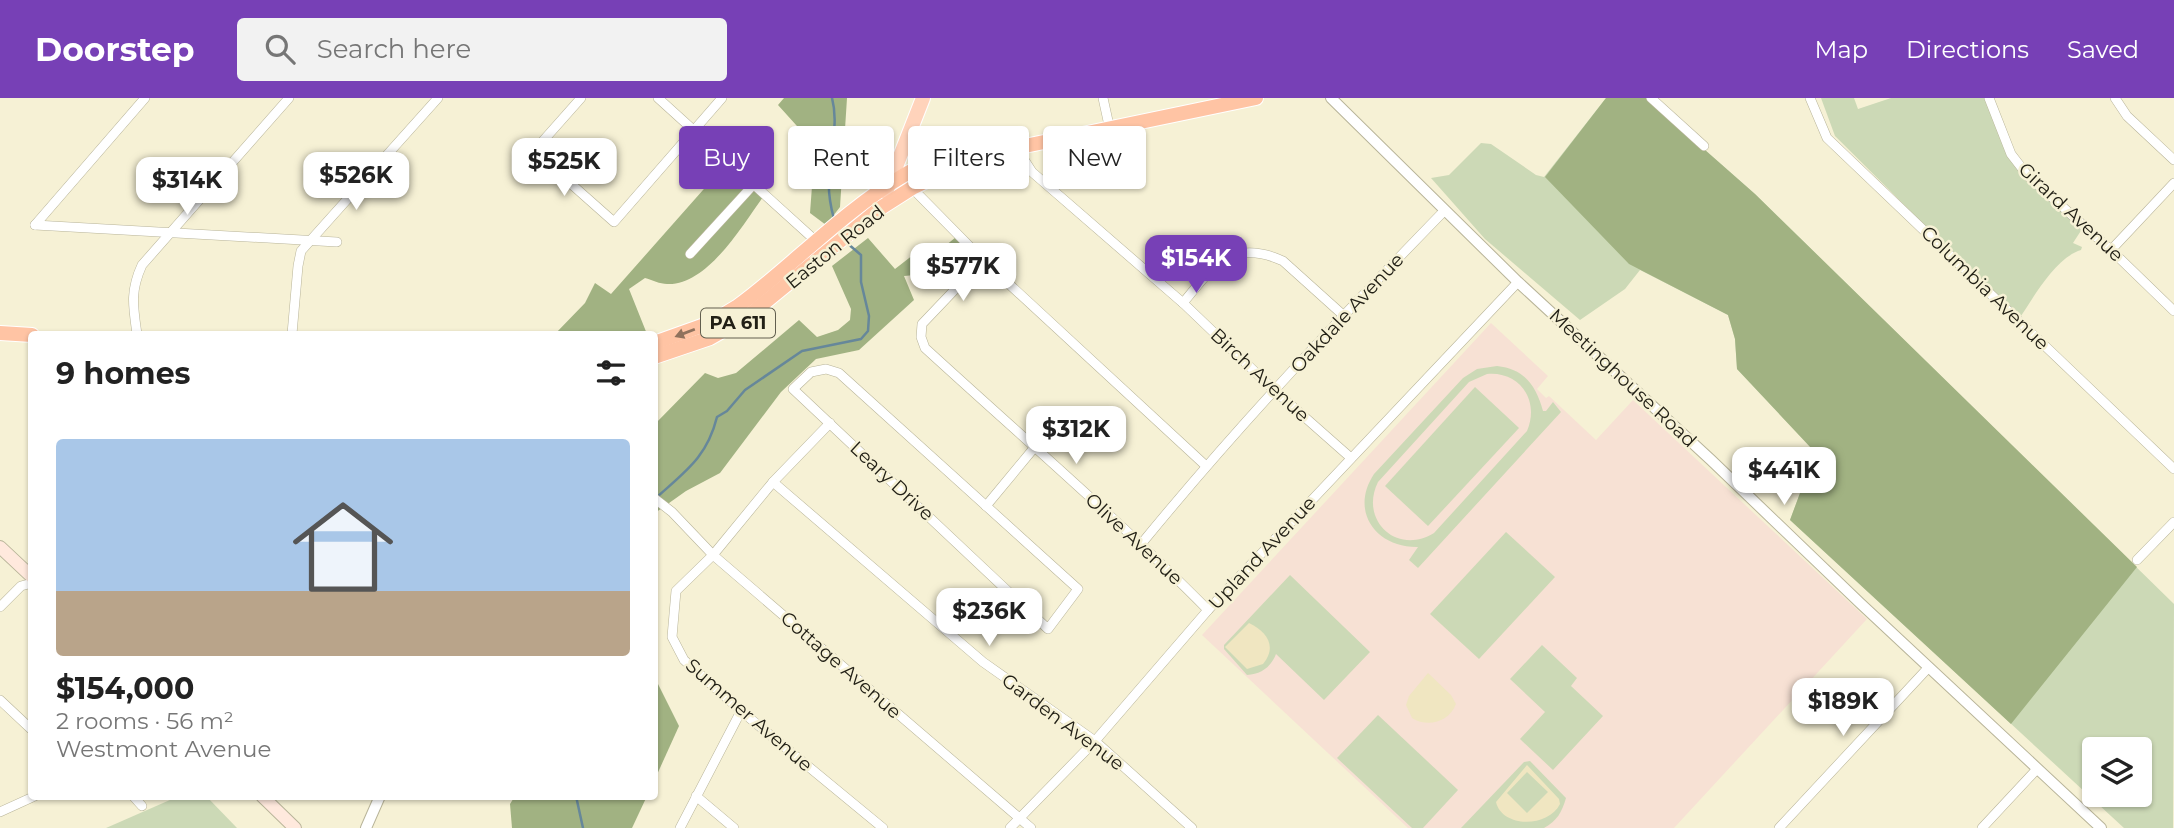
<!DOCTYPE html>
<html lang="en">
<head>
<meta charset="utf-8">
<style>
  body { margin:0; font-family:Montserrat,sans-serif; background:#f2f2f2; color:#222; height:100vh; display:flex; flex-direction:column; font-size:26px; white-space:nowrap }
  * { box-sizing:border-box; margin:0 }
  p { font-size:23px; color:#767676 }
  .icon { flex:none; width:38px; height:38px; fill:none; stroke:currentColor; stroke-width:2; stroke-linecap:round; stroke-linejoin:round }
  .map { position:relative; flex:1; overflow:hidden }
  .panel { position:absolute; left:28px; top:233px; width:630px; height:469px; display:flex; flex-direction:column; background:#fff; border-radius:7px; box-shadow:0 2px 5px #0004 }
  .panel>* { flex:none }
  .banner { position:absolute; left:679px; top:28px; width:665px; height:63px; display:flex; gap:14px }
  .tools { position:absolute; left:2082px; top:639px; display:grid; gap:14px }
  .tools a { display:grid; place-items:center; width:70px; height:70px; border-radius:7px; background:#fff; box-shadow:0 2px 5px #0004; font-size:35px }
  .price { position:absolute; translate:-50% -60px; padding:0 16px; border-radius:14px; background:#fff; color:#222; font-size:23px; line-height:46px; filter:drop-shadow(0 2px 4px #0008) }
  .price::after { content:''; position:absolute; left:50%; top:42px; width:21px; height:16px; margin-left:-10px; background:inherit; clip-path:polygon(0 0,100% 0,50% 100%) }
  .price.selected { background:#7740b6; color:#fff }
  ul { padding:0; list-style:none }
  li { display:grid; align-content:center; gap:14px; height:371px; padding:0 28px }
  li span { display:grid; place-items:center; height:217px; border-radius:7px; color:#555 }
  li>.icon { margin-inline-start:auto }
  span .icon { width:126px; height:126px; fill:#fffc; stroke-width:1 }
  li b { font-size:30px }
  h2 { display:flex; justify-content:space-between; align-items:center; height:84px; padding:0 28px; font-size:30px }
  .pill { padding:0 24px; border-radius:7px; background:#fff; box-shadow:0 2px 5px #0004; font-size:24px; line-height:63px }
  .pill.selected { background:#7740b6; color:#fff }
  header { display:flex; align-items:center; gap:42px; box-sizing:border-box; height:98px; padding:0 35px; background:#7740b6; color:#fff }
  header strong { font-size:33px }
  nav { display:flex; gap:38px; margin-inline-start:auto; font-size:24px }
  .search { width:490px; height:63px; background:#f2f2f2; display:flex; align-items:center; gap:18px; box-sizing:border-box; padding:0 24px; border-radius:7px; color:#767676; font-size:26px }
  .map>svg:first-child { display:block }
</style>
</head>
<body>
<header>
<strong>Doorstep</strong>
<div class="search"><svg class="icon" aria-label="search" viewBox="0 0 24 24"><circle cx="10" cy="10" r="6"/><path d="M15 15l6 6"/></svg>Search here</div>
<nav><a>Map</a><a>Directions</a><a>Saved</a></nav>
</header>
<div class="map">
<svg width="2174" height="730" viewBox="0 0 2174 730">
  <rect width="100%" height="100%" fill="#f6f1d5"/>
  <path fill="#f7e1d4" d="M1491 225 1548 278 1537 291 1546 300 1549 298 1596 342 1633 302 1867 521 1674 730H1408L1202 537Z"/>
  <g fill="#ccd9b6" fill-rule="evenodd">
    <path d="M1606 0H1646L1755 96 2174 506 2173 730H2124L1790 422 1809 371 1813 352 1737 271 1735 241 1728 217 1640 172 1625 191 1580 222 1485 141 1431 80 1449 77 1481 45 1491 46 1536 77 1544 79ZM2095 651H2140V696H2095Z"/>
    <path d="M1821 0H1854L1858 11 1891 0H1985L2021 79 2084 128 2073 145 2082 149 2081 152C2055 160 2034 199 2019 221L1835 38Z"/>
    <path d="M1497 268C1525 271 1536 288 1543 313H1546L1553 304 1561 314 1418 470 1409 462 1418 449C1377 450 1349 414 1374 376L1463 280 1477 271ZM1487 276C1520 273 1540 303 1527 333L1434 435C1397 458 1359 422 1378 384L1469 284Z"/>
    <path d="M1475 289 1519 330 1428 428 1385 388Z"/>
    <path d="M1506 434 1555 479 1479 561 1430 516Z"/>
    <path d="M1290 477 1370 554 1324 602 1276 556C1271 569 1261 576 1247 577L1224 551V547Z"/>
    <path d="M1542 547 1577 580 1571 588 1603 618 1553 672 1520 641 1545 614 1510 581Z"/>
    <path d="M1378 617 1458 692 1423 730H1412L1337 660Z"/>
    <path d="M1530 663 1566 700C1562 714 1557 723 1544 730H1461L1524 664Z"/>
    <path d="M179 698H206L237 730H106Z"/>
  </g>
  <g fill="#a1b282">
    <path d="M784 0H847L840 109 826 127 810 115 815 48 778 7Z"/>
    <path d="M1606 0H1646L1755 96 2137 469 2011 626 1790 422 1809 371 1813 352 1737 271 1735 241 1728 217 1629 166 1545 79Z"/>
    <path d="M726 66 763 99C742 128 707 188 667 186 660 186 652 182 645 180L629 191 647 236H555L585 205 595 185 611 196Z"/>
    <path d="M956 139 969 152 939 179 926 176 904 178 914 202 859 252 816 261 781 294 720 375 686 393 655 415V326L705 275 718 280 736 275 799 222 817 239 838 232 850 222 851 211 832 168 868 140 895 171 922 150 939 153Z"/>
    <path d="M655 580 679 628 655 681 654 580Z"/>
    <path d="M515 698H647L632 730H512L510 706Z"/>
  </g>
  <g fill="#f0e6c1" fill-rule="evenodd">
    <path d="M1249 525C1266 533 1278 548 1263 566L1247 571 1225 549Z"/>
    <path d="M1428 575 1451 597 1456 606C1449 624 1428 630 1412 620L1406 607 1409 598Z"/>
    <path d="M1527 667 1559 701 1560 706C1548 730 1502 730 1496 704ZM1527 674 1548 694 1527 715 1507 695Z"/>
  </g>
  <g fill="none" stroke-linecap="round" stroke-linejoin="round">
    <g stroke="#66879a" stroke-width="2.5">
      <path d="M832 0C839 26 830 51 829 77 828 92 830 107 834 121"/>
      <path d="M657 399C686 373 707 359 717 319L727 313 745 292 802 253 861 241 868 233 869 218 861 184V157L847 145"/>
      <path d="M576 698 583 730"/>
    </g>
    <g stroke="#b8b499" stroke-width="10">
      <g id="minor">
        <path d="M581 0 534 53 614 124 722 0"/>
        <path d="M658 0 817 144"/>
        <path d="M1103 0 1110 32"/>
        <path d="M1651 0 1704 48"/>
        <path d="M1810 0 1827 40 2174 371"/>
        <path d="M1989 0 2011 56 2028 78 2111 152 2174 213"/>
        <path d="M2115 0 2127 18 2174 62"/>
        <path d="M1020 49 1023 60 1032 74 1183 205 1274 292 1351 360"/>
        <path d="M912 90 983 162 1205 367"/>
        <path d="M35 127 337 144"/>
        <path d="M35 127 145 0"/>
        <path d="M2111 152 2174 85"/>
        <path d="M690 156 755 85"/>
        <path d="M983 162 922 226 921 239 925 250C1020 337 1118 421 1208 512"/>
        <path d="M1183 205C1212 170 1231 139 1283 163L1343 217"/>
        <path d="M137 236C133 208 130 193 142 167L289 0"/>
        <path d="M292 236 298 168 301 153 438 0"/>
        <path d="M826 271 839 275 1078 491 1048 531 793 291 811 274Z"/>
        <path d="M830 325 773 384 713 457 676 493 672 539 684 562 741 613 883 730"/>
        <path d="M773 384 983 564 1095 643 1192 730"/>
        <path d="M654 400 672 414 713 457 1031 730"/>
        <path d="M986 408 1034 350"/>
        <path d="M1142 445C1237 329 1340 220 1444 113"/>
        <path d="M2137 462 2174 424"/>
        <path d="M0 509 21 488 32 485"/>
        <path d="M0 602 32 632"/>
        <path d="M133 698 142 708"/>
        <path d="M696 698 734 730"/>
        <path d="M0 714 35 698"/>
        <path d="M680 730 741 613"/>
        <path d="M1010 730 1095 643 1208 512 1518 184"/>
        <path d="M1779 730 1928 570"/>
        <path d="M1982 730 2037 671"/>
      </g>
    </g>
    <g stroke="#b8b499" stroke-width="12">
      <g id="tertiary">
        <path d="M1331 0 1518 184 1711 362 1860 505 2101 730"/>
        <path d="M366 730 380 698"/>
      </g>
    </g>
    <g stroke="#b8b499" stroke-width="14">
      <g id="secondary">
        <path d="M0 449 32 479"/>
        <path d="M262 698 295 730"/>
      </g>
    </g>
    <g stroke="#fff" stroke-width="16">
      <path id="primary" d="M886 94 923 0"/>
    </g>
    <g stroke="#fff" stroke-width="16">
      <g id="trunk">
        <path d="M0 235 32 237"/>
        <path d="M654 245 710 225 738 208C816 152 914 31 1020 49"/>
        <path d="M654 259 710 240 747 219 879 111 912 90 945 74 1003 58 1020 49 1256 0"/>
      </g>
    </g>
    <use href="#minor" stroke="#fff" stroke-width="9"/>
    <use href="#tertiary" stroke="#fff" stroke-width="10"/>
    <use href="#secondary" stroke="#ffe9dd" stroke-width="12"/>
    <use href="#primary" stroke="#ffd3bb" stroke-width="14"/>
    <use href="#trunk" stroke="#ffc4a4" stroke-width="14"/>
  </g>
  <defs><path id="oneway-solid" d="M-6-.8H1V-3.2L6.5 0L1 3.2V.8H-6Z" transform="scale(1.75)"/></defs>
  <use fill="#90725d" href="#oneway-solid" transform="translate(685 235) rotate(159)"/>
  <g text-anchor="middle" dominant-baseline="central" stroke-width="5" stroke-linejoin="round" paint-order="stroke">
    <rect fill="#f6f1d5" stroke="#625f4f" stroke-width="2" x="701" y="210.5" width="74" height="29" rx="5"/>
    <g font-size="18" font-weight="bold" fill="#222016">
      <text x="738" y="225">PA 611</text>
    </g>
    <g font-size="19" fill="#222016" stroke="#f6f1d5">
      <text transform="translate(2071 114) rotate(43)">Girard Avenue</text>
      <text transform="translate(835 149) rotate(-39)">Easton Road</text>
      <text transform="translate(1985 190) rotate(44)">Columbia Avenue</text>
      <text transform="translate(1347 215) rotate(-47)">Oakdale Avenue</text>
      <text transform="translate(1260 277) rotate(43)">Birch Avenue</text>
      <text transform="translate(1623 280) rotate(43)">Meetinghouse Road</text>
      <text transform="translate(892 383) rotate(43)">Leary Drive</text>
      <text transform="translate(1134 441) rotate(43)">Olive Avenue</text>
      <text transform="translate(1262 455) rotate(-47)">Upland Avenue</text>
      <text transform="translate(841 567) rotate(41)">Cottage Avenue</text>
      <text transform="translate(749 617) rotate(41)">Summer Avenue</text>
      <text transform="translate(1063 624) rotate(37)">Garden Avenue</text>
    </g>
  </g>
</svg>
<div class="tools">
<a><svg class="icon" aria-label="layers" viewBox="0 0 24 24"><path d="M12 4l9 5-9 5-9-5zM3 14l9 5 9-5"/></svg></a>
</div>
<b class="price" style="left:564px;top:100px">$525K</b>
<b class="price" style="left:356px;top:114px">$526K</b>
<b class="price" style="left:187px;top:119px">$314K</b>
<b class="price selected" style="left:1196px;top:197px">$154K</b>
<b class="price" style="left:963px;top:205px">$577K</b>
<b class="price" style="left:1076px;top:368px">$312K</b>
<b class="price" style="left:1784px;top:409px">$441K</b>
<b class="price" style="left:989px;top:550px">$236K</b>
<b class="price" style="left:1843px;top:640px">$189K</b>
<div class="banner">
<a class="pill selected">Buy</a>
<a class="pill">Rent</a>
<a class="pill">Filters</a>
<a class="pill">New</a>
</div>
<section class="panel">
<h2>9 homes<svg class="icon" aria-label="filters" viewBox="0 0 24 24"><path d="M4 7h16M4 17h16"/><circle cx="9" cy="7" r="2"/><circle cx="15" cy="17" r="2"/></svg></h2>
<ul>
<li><span style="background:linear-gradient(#a9c7e8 70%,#b9a48a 0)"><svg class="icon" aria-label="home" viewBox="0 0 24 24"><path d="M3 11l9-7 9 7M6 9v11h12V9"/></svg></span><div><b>$154,000</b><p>2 rooms · 56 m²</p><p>Westmont Avenue</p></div></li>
</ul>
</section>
</div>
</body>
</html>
